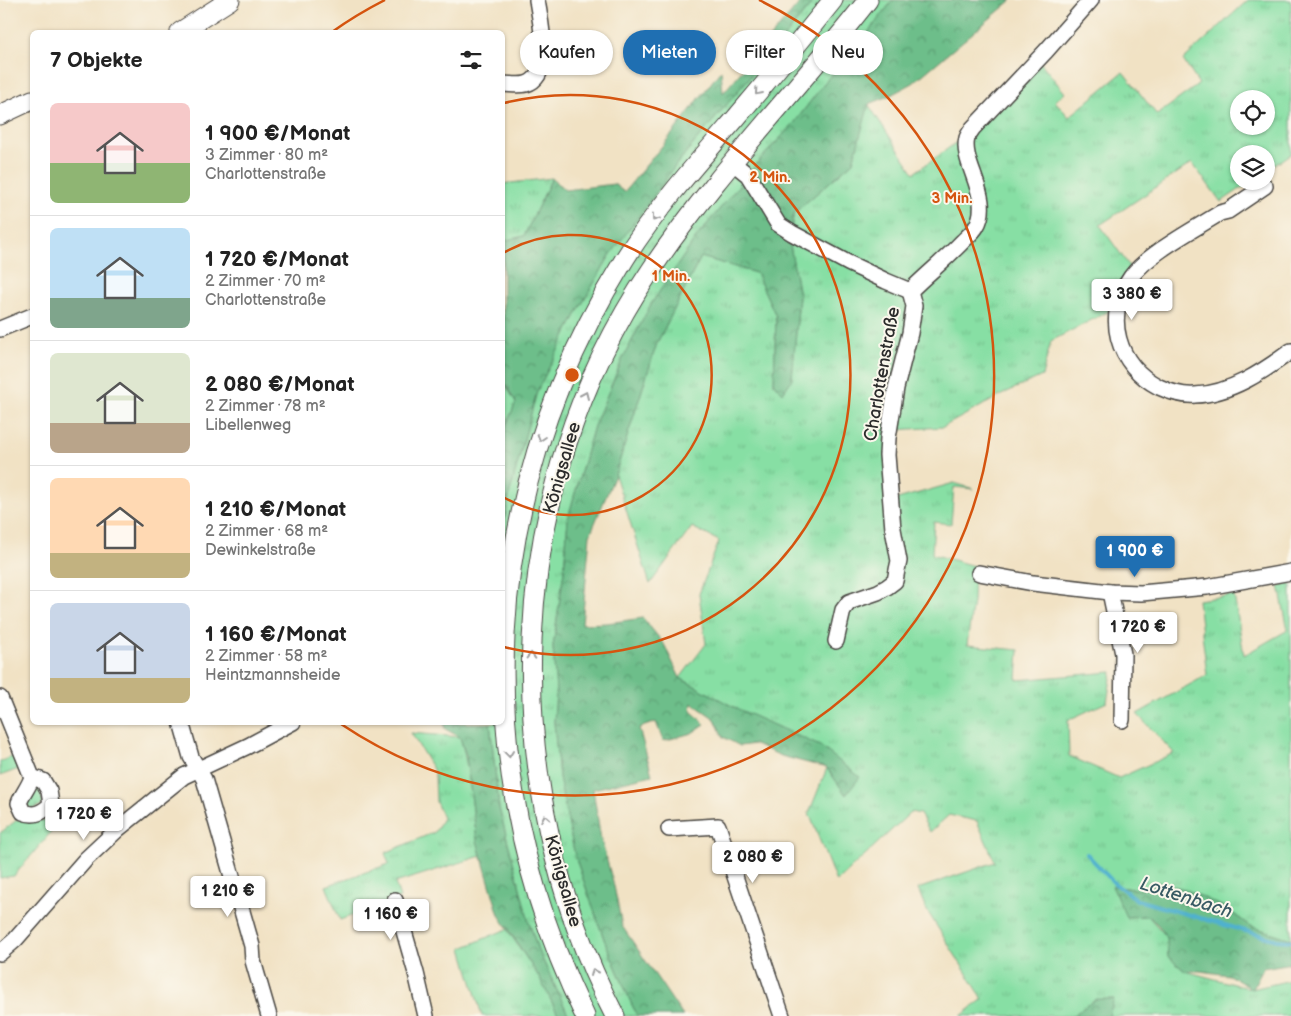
<!DOCTYPE html>
<html lang="de">
<head>
<meta charset="utf-8">
<style>
  body { margin:0; font-family:"Balsamiq Sans",sans-serif; background:#f2f2f2; color:#222; height:100vh; display:flex; flex-direction:column; font-size:19px; white-space:nowrap }
  * { box-sizing:border-box; margin:0 }
  p { font-size:16px; color:#767676 }
  .icon { flex:none; width:28px; height:28px; fill:none; stroke:currentColor; stroke-width:2; stroke-linecap:round; stroke-linejoin:round }
  .map { position:relative; flex:1; overflow:hidden }
  .drawer { position:absolute; left:30px; top:30px; width:475px; height:695px; display:flex; flex-direction:column; background:#fff; border-radius:8px; box-shadow:0 1px 4px #0004 }
  .drawer>* { flex:none }
  .hud { position:absolute; left:520px; top:30px; width:475px; height:45px; display:flex; gap:10px }
  .tools { position:absolute; left:1230px; top:90px; display:grid; gap:10px }
  .tools a { display:grid; place-items:center; width:45px; height:45px; border-radius:50%; background:#fff; box-shadow:0 1px 4px #0004; font-size:25px }
  .price { position:absolute; translate:-50% -42px; padding:0 11px; border-radius:5px; background:#fff; color:#222; font-size:16px; line-height:32px; filter:drop-shadow(0 1px 2px #0008) }
  .price::after { content:''; position:absolute; left:50%; top:30px; width:15px; height:11px; margin-left:-8px; background:inherit; clip-path:polygon(0 0,100% 0,50% 100%) }
  .price.active { background:#1f6fb2; color:#fff }
  ul { padding:0; list-style:none }
  li { display:flex; align-items:center; gap:15px; height:125px; padding:0 20px }
  li+li { border-top:1px solid #e0e0e0 }
  li span { display:grid; place-items:center; flex:none; width:140px; height:100px; border-radius:8px; color:#555 }
  li>.icon { margin-inline-start:auto }
  span .icon { width:60px; height:60px; fill:#fffc; stroke-width:1 }
  li b { font-size:21px }
  h2 { display:flex; justify-content:space-between; align-items:center; height:60px; padding:0 20px; font-size:21px }
  .chip { padding:0 18px; border-radius:22px; background:#fff; box-shadow:0 1px 4px #0004; font-size:18px; line-height:45px }
  .chip.active { background:#1f6fb2; color:#fff }
  .map>svg:first-child { display:block }
</style>
</head>
<body>
<div class="map">
<svg width="1291" height="1016" viewBox="0 0 1291 1016">
  <defs>
    <pattern id="grass-tufts" width="24" height="20" patternUnits="userSpaceOnUse" patternTransform="scale(1.25)"><rect width="24" height="20" fill="#87dfa4"/><path d="M3 7l-1-3M5 7V3M7 7l1-3M15 17l-1-3M17 17v-4M19 17l1-3" fill="none" stroke="#75c08d"/></pattern>
    <pattern id="forest-crowns" width="20" height="18" patternUnits="userSpaceOnUse" patternTransform="scale(1.25)"><rect width="20" height="18" fill="#6dbe8a"/><path d="M2 6a3 3 0 1 1 6 0M12 15a3 3 0 1 1 6 0" fill="none" stroke="#5a9b71"/></pattern>
  </defs>
  <rect width="100%" height="100%" fill="#fbf7ec"/>
  <filter id="ink" filterUnits="userSpaceOnUse"><feTurbulence type="fractalNoise" baseFrequency=".02" numOctaves="2"/><feDisplacementMap in="SourceGraphic" scale="10" xChannelSelector="R" yChannelSelector="G"/><feConvolveMatrix kernelMatrix="1 2 1 2 8 2 1 2 1" color-interpolation-filters="sRGB"/></filter>
  <filter id="wash" filterUnits="userSpaceOnUse"><feTurbulence type="fractalNoise" baseFrequency=".0096" numOctaves="4" result="noise"/><feDisplacementMap in="SourceGraphic" scale="20" xChannelSelector="R" yChannelSelector="G"/><feGaussianBlur stdDeviation="1.12" result="paint"/><feColorMatrix in="noise" values="0 0 0 0 0 0 0 0 0 0 0 0 0 0 0 0 0 1.4 0 .05"/><feComposite in="paint" operator="in"/></filter>
  <g filter="url(#wash)">
    <rect width="100%" height="100%" fill="#f1e2c4"/>
    <g fill="url(#grass-tufts)" stroke="#598568" fill-rule="evenodd">
      <path d="M815 0H893L857 47 825 82 795 122 758 162 696 238 651 304 622 360 594 426 568 518 564 571 553 646 556 692 554 722 559 777 575 856 604 939 632 1005 638 1016H569L538 950 528 919 499 808 490 723 502 722V528L510 492 537 391 578 311 609 257 636 217 679 161Z"/>
      <path d="M1248 0H1291V154L1266 171V154H1239V181H1252L1221 202 1192 163 1100 225 1130 267 1117 288 1109 311 1051 341 1042 376 1007 392 943 427 894 430V500L954 483 974 489 954 487 951 524 934 522 932 554 974 566 973 601 967 645 1019 650 1017 680 1112 672 1107 702 1068 720 1069 756 1119 778 1174 753 1137 714 1207 675 1198 600 1234 595 1244 655 1288 630 1279 586 1291 583V939L1250 926 1224 907 1159 882 1140 890 1113 886 1148 916 1167 937 1168 957 1185 971 1252 989 1291 980V1016H961L983 999 926 909 918 889 995 862 977 821 949 815 930 832 920 814 911 812 836 882 809 813 827 768 846 795 859 777 680 678 706 644 699 594 719 541 692 527 650 584 615 475 657 343 701 257 756 273 776 316 774 384 783 392 792 379 799 296 789 239 794 213 853 162 868 104 914 173 957 142 1037 58 1065 93 1055 101 1069 117 1123 72 1157 115 1199 84 1183 60ZM1239 99H1266V126H1239Z"/>
      <path d="M552 178 524 236 503 241 502 184Z"/>
      <path d="M503 381 516 402 503 433Z"/>
      <path d="M411 733 460 737C472 776 471 817 481 856L395 883 400 898 340 920 326 886 389 864 385 853 435 832 443 818 436 802 435 777 433 769Z"/>
      <path d="M16 755 21 768 0 776V762Z"/>
      <path d="M37 787 40 788 43 804 31 810 25 802 31 792Z"/>
      <path d="M18 819 47 821 51 832 14 876 0 878V833Z"/>
      <path d="M507 929 539 977 559 1016H482L462 948Z"/>
    </g>
    <g fill="url(#forest-crowns)" stroke="#4c745a">
      <path d="M802 0H815L679 161 609 257 578 311 537 391 510 492 503 528V433L516 402 503 381V241L524 236 552 178 565 190 614 184 624 192 672 134 721 70 723 93Z"/>
      <path d="M893 0H1012L913 83 887 97 869 104 853 162 794 213 789 239 799 296 792 379 783 393 774 384 776 316 756 273 701 257 657 343 615 475 590 535 582 624 607 623 643 618 664 644 680 678 734 707 820 746 860 777 846 795 827 768 781 756 755 744 740 746 723 737 715 719 692 703 691 711 705 724 692 733 663 741 656 722 639 728 652 775 593 789 601 839 614 886 622 926 683 1016H638L632 1005 604 939 575 856 559 777 554 722 556 692 553 646 564 571 568 518 594 426 622 360 651 304 696 238 758 162 795 122 825 82 857 47Z"/>
      <path d="M444 723H490L499 808 528 919 538 950 569 1016H559L539 977 499 915 477 841 466 756 460 737 445 729Z"/>
      <path d="M1159 882 1185 889 1224 907 1250 926 1291 939V963L1263 968 1252 989 1229 975 1200 971H1185L1168 957C1167 935 1165 930 1148 916L1126 917 1112 886 1140 890Z"/>
      <path d="M1096 999H1114L1109 1016H1072Z"/>
    </g>
    <g fill="none" stroke-linecap="round" stroke-linejoin="round">
      <path stroke="#50b1cf" stroke-width="4" d="M1087 854 1114 883 1137 900 1277 940 1291 941"/>
    </g>
  </g>
  <g filter="url(#ink)">
    <g fill="none" stroke-linecap="round" stroke-linejoin="round">
      <g stroke="#494642" stroke-width="18">
        <g id="minor">
          <path d="M502 84C510 84 519 86 526 84 554 76 540 21 537 0"/>
          <path d="M733 163 748 175 778 224 792 233 848 263 886 281 910 291"/>
          <path d="M1265 186 1228 211 1220 213C1195 229 1147 254 1131 277 1103 317 1117 365 1159 387 1170 392 1183 396 1195 395 1230 394 1264 371 1291 351"/>
          <path d="M910 291C927 274 946 259 963 241 967 237 973 232 976 227 994 198 960 163 967 138 968 135 971 131 973 128L1046 51 1091 0"/>
          <path d="M0 329 32 316"/>
          <path d="M979 573 1033 583 1110 592 1141 593 1207 587 1291 572"/>
          <path d="M1110 592 1123 654 1122 720"/>
          <path d="M836 641 843 610 849 602 878 592 887 587 895 581 897 570 899 561 893 529 887 455 888 438 896 388 910 333 914 306 910 291"/>
          <path d="M0 698 32 777C29 787 22 794 19 803L23 812C35 817 43 812 51 804L49 791 43 781 32 777"/>
          <path d="M181 722 191 757 204 779 252 946 253 961 269 1016"/>
          <path d="M669 829 718 826 782 1016"/>
          <path d="M395 900 416 973 426 1016"/>
          <path d="M0 953 15 940 86 859 118 829 184 776 248 746 293 722"/>
        </g>
      </g>
      <g stroke="#494642" stroke-width="21">
        <g id="major">
          <path d="M180 32 230 0"/>
          <path d="M0 115 32 100"/>
          <path d="M585 1016C465 767 479 495 624 260 656 209 697 163 736 118 769 79 801 40 833 0"/>
          <path d="M615 1016C494 782 503 490 651 270 715 174 797 91 868 0"/>
        </g>
      </g>
      <use href="#minor" stroke="#fff" stroke-width="15"/>
      <use href="#major" stroke="#fff" stroke-width="19"/>
    </g>
    <defs><path id="oneway-chevron" d="M-2-3.5L2.5 0L-2 3.5" fill="none" stroke-width="1.6" stroke-linecap="round" stroke-linejoin="round" transform="scale(1.25)"/></defs>
    <g stroke="#a0a0a0">
      <use href="#oneway-chevron" transform="translate(758 92) rotate(131)"/>
      <use href="#oneway-chevron" transform="translate(655 218) rotate(126)"/>
      <use href="#oneway-chevron" transform="translate(585 395) rotate(-66)"/>
      <use href="#oneway-chevron" transform="translate(541 438) rotate(108)"/>
      <use href="#oneway-chevron" transform="translate(531 656) rotate(-89)"/>
      <use href="#oneway-chevron" transform="translate(509 754) rotate(84)"/>
      <use href="#oneway-chevron" transform="translate(545 818) rotate(-102)"/>
      <use href="#oneway-chevron" transform="translate(594 972) rotate(-114)"/>
    </g>
  </g>
  <g fill="none" stroke="#d5540f" stroke-width="2.5">
    <path d="M503 253A140 140 0 1 1 503 497"/>
    <path d="M504 103A280 280 0 1 1 504 647"/>
    <path d="M332 32A419 419 0 0 1 385 0M759 0A419 419 0 1 1 341 724"/>
  </g>
  <g text-anchor="middle" dominant-baseline="central" stroke-width="4" stroke-linejoin="round" paint-order="stroke">
    <g font-size="18" fill="#2b2b2b" stroke="#fbf7ec">
      <text transform="translate(882 374) rotate(-80)">Charlottenstraße</text>
      <text transform="translate(562 468) rotate(-74)">Königsallee</text>
      <text transform="translate(563 881) rotate(74)">Königsallee</text>
    </g>
    <g font-size="19" font-style="italic" fill="#385a64" stroke="#fbf7ec">
      <text transform="translate(1186 898) rotate(18)">Lottenbach</text>
    </g>
  </g>
  <circle cx="572" cy="375" r="8" fill="#d5540f" stroke="#fbf7ec" stroke-width="2.5"/>
  <g font-size="15" text-anchor="middle" font-weight="bold" fill="#d5540f" stroke="#fbf7ec" stroke-width="4" stroke-linejoin="round" paint-order="stroke">
    <text x="770" y="182">2 Min.</text>
    <text x="952" y="203">3 Min.</text>
    <text x="671" y="281">1 Min.</text>
  </g>
</svg>
<div class="tools">
<a><svg class="icon" aria-label="locate" viewBox="0 0 24 24"><circle cx="12" cy="12" r="6"/><path d="M12 2v4M12 18v4M2 12h4M18 12h4"/></svg></a>
<a><svg class="icon" aria-label="layers" viewBox="0 0 24 24"><path d="M12 4l9 5-9 5-9-5zM3 14l9 5 9-5"/></svg></a>
</div>
<b class="price" style="left:1132px;top:321px">3 380 €</b>
<b class="price active" style="left:1135px;top:578px">1 900 €</b>
<b class="price" style="left:1138px;top:654px">1 720 €</b>
<b class="price" style="left:84px;top:841px">1 720 €</b>
<b class="price" style="left:753px;top:884px">2 080 €</b>
<b class="price" style="left:228px;top:918px">1 210 €</b>
<b class="price" style="left:391px;top:941px">1 160 €</b>
<div class="hud">
<a class="chip">Kaufen</a>
<a class="chip active">Mieten</a>
<a class="chip">Filter</a>
<a class="chip">Neu</a>
</div>
<section class="drawer">
<h2>7 Objekte<svg class="icon" aria-label="filters" viewBox="0 0 24 24"><path d="M4 7h16M4 17h16"/><circle cx="9" cy="7" r="2"/><circle cx="15" cy="17" r="2"/></svg></h2>
<ul>
<li><span style="background:linear-gradient(#f6c9c9 60%,#8fb573 0)"><svg class="icon" aria-label="home" viewBox="0 0 24 24"><path d="M3 11l9-7 9 7M6 9v11h12V9"/></svg></span><div><b>1 900 €/Monat</b><p>3 Zimmer · 80 m²</p><p>Charlottenstraße</p></div></li>
<li><span style="background:linear-gradient(#bfe0f5 70%,#7fa58c 0)"><svg class="icon" aria-label="home" viewBox="0 0 24 24"><path d="M3 11l9-7 9 7M6 9v11h12V9"/></svg></span><div><b>1 720 €/Monat</b><p>2 Zimmer · 70 m²</p><p>Charlottenstraße</p></div></li>
<li><span style="background:linear-gradient(#dfe7d0 70%,#b9a48a 0)"><svg class="icon" aria-label="home" viewBox="0 0 24 24"><path d="M3 11l9-7 9 7M6 9v11h12V9"/></svg></span><div><b>2 080 €/Monat</b><p>2 Zimmer · 78 m²</p><p>Libellenweg</p></div></li>
<li><span style="background:linear-gradient(#ffd9b3 75%,#c2b280 0)"><svg class="icon" aria-label="home" viewBox="0 0 24 24"><path d="M3 11l9-7 9 7M6 9v11h12V9"/></svg></span><div><b>1 210 €/Monat</b><p>2 Zimmer · 68 m²</p><p>Dewinkelstraße</p></div></li>
<li><span style="background:linear-gradient(#c9d6e8 75%,#c2b280 0)"><svg class="icon" aria-label="home" viewBox="0 0 24 24"><path d="M3 11l9-7 9 7M6 9v11h12V9"/></svg></span><div><b>1 160 €/Monat</b><p>2 Zimmer · 58 m²</p><p>Heintzmannsheide</p></div></li>
</ul>
</section>
</div>
</body>
</html>
